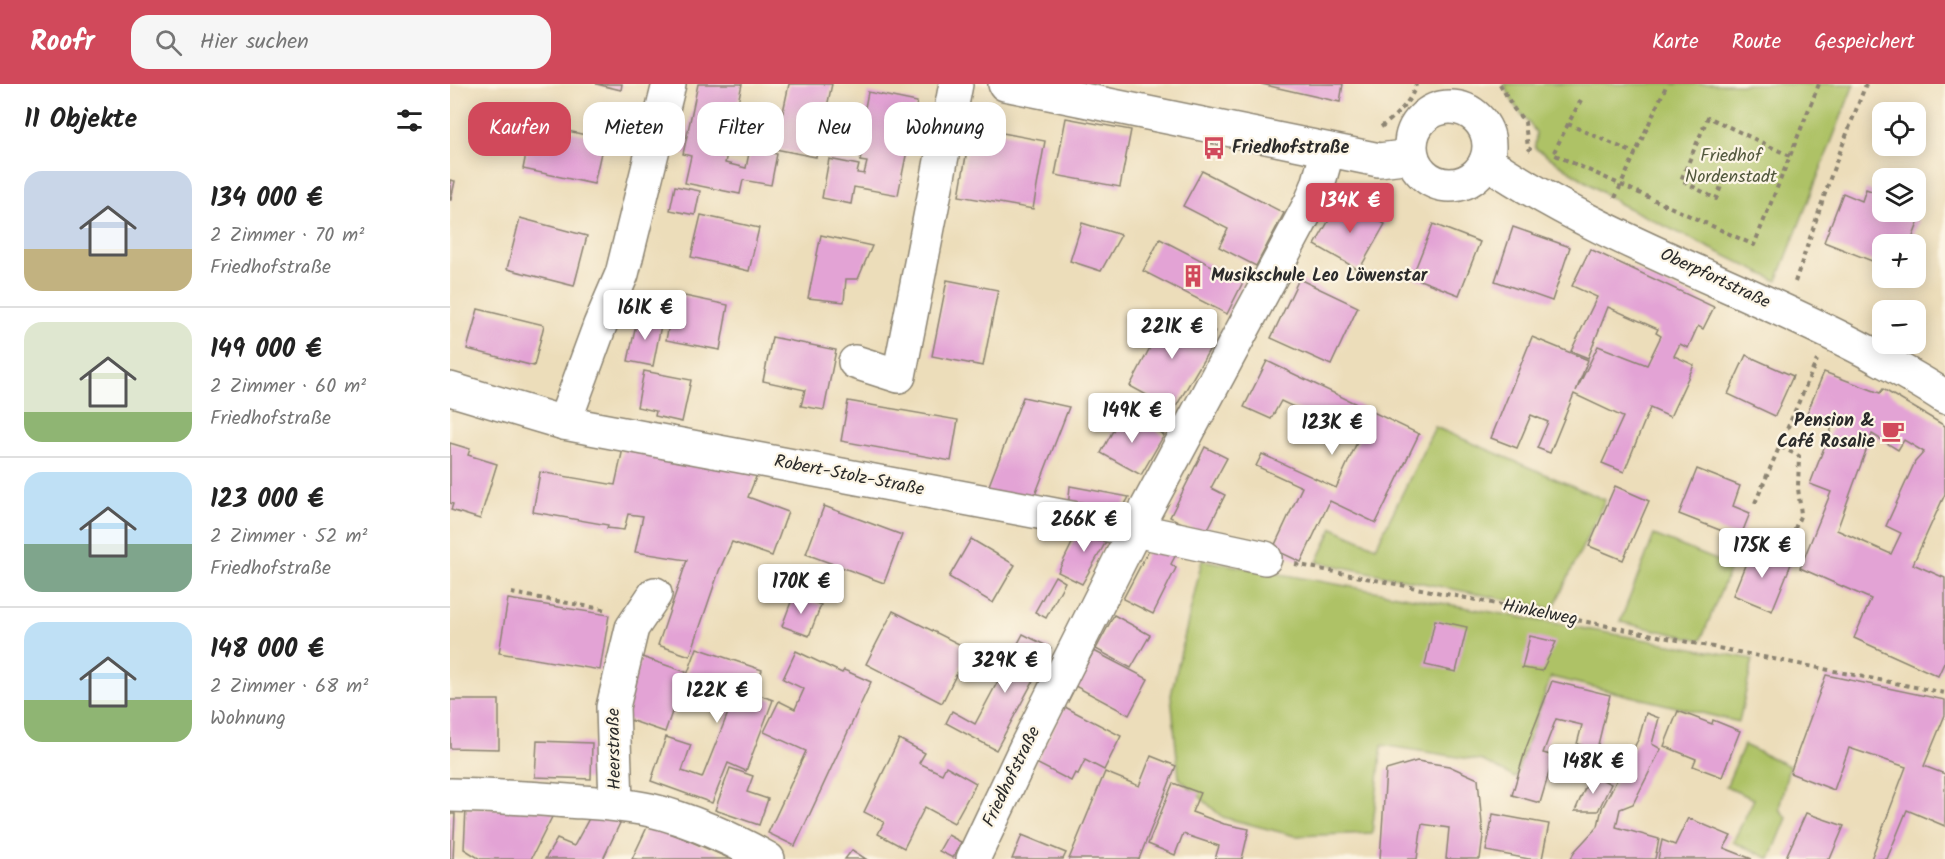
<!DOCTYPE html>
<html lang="de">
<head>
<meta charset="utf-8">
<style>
  body { margin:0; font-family:Kalam,sans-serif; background:#f6f6f6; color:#222; height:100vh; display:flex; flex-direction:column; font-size:22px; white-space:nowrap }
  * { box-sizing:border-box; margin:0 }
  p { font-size:20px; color:#767676 }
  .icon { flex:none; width:33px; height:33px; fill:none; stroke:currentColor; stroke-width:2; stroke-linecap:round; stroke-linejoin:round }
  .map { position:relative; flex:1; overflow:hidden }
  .sheet { display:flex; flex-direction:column; background:#fff; width:450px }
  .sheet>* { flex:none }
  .top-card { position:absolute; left:18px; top:18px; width:570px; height:54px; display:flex; gap:12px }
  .buttons { position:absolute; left:1422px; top:18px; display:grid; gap:12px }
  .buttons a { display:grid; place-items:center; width:54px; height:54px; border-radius:12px; background:#fff; box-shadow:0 3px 15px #0003; font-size:30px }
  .price { position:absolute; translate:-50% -51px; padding:0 14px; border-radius:6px; background:#fff; color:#222; font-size:20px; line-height:39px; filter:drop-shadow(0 2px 3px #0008) }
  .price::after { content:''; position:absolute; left:50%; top:36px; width:18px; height:14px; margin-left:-9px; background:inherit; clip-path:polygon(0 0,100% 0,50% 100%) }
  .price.selected { background:#d1495b; color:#fff }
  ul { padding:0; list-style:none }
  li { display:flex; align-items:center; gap:18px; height:150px; padding:0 24px }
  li+li { border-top:2px solid #e0e0e0 }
  li span { display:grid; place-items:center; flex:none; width:168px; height:120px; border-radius:18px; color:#555 }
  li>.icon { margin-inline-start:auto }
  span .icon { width:72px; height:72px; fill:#fffc; stroke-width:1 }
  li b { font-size:26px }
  h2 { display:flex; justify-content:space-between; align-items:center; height:72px; padding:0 24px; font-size:26px }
  .pill { padding:0 21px; border-radius:18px; background:#fff; box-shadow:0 3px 15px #0003; font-size:21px; line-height:54px }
  .pill.selected { background:#d1495b; color:#fff }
  header { display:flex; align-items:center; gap:36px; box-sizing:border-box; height:84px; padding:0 30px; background:#d1495b; color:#fff }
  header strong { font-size:28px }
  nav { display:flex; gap:33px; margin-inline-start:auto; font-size:21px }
  .search { width:420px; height:54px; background:#f6f6f6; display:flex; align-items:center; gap:15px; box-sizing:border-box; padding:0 21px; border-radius:18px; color:#767676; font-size:22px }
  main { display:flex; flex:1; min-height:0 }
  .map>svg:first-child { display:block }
</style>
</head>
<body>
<header>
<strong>Roofr</strong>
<div class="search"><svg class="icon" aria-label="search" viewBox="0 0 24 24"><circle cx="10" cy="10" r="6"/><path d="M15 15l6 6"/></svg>Hier suchen</div>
<nav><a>Karte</a><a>Route</a><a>Gespeichert</a></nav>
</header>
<main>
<section class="sheet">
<h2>11 Objekte<svg class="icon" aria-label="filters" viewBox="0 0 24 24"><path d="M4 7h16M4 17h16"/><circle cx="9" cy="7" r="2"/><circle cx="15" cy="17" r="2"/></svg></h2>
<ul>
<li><span style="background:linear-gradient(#c9d6e8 65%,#c2b280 0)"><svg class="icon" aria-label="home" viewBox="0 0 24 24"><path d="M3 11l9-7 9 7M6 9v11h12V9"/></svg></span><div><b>134 000 €</b><p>2 Zimmer · 70 m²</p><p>Friedhofstraße</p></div></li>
<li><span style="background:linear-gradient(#dfe7d0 75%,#8fb573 0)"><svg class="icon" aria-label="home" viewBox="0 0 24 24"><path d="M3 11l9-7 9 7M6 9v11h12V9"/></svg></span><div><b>149 000 €</b><p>2 Zimmer · 60 m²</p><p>Friedhofstraße</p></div></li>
<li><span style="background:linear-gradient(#bfe0f5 60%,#7fa58c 0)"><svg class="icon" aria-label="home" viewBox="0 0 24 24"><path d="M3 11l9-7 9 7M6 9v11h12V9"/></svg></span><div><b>123 000 €</b><p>2 Zimmer · 52 m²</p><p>Friedhofstraße</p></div></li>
<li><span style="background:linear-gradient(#bfe0f5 65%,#8fb573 0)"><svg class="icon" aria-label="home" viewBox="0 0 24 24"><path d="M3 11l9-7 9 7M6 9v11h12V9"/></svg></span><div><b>148 000 €</b><p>2 Zimmer · 68 m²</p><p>Wohnung</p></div></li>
</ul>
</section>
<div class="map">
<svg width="1495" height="775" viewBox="0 0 1495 775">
  <rect width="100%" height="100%" fill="#fcf5e5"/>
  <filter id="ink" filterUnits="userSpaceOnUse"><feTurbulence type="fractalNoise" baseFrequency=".0167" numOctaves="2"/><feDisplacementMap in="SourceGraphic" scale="12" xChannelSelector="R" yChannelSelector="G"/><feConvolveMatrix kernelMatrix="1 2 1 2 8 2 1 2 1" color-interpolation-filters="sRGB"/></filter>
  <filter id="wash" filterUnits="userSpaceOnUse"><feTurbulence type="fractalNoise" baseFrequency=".008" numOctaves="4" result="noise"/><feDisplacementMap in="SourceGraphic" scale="24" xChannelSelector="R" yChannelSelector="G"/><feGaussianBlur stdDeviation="1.35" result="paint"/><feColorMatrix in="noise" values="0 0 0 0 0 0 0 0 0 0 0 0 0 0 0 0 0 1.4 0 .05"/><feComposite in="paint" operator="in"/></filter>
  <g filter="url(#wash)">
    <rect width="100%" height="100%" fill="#ecddba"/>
    <g fill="#aec266" stroke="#6c7648" stroke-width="1.5">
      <path d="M1054 0H1404L1327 197 1170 120 1085 64 1086 48 1065 22Z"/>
      <path d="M985 343 1155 416 1103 525 867 478 883 444 926 463Z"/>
      <path d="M1204 451 1281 482 1251 556 1170 538Z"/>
      <path d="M752 476 1303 575 1289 638 1101 593 1065 694 1033 677 932 661 922 749 845 752 772 733 729 694 721 611Z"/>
      <path d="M1294 661 1339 682 1329 725 1337 734 1320 775 1283 758 1304 715 1276 703Z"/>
    </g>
    <g id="blocks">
      <g fill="#e3a3d5" fill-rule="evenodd">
        <path d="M146 0H172L171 6Z"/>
        <path d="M248 0H292L275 79 296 84 300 64 327 70 321 101 293 96 290 110 235 99 241 72 233 70Z"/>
        <path d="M339 0H382L366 73 325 65Z"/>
        <path d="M811 0H893L890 18Z"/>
        <path d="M418 8 467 18 448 111 404 103 401 120 372 114 379 75 409 81 407 89 414 90 417 78 410 77 416 45 411 44Z"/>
        <path d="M616 34 681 46 670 103 605 91Z"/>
        <path d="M82 39 154 55 144 100 73 85Z"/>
        <path d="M521 43 595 57 583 125 509 112Z"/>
        <path d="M752 87 834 129 806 182 769 163 778 145 733 122Z"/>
        <path d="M0 96 5 97 1 116H0Z"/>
        <path d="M225 102 250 107 245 131 220 126Z"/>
        <path d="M1416 105 1432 111V128H1449L1469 137 1460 160H1432V181L1374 158 1393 109 1412 117Z"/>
        <path d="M891 115 935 140 909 186 865 161Z"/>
        <path d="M251 131 309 144 299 187 241 173Z"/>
        <path d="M70 134 137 152 124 202 57 185Z"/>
        <path d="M632 139 671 151 651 187 620 177Z"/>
        <path d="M983 140 1030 158 1009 211 962 193Z"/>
        <path d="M1063 143 1120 163 1102 217 1045 197Z"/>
        <path d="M371 151 422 162 408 195H396L394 218 358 214Z"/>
        <path d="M710 155 793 198 777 230 693 187Z"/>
        <path d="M1140 165 1264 223 1253 245 1248 242 1238 264 1230 260 1224 272 1244 281 1220 333 1200 324 1174 388 1152 379 1173 333 1124 310 1100 369 1087 364 1098 338 1081 331 1067 364 1041 354 1082 253 1138 276 1126 307 1148 262 1197 281 1211 252 1206 249 1208 245 1158 223 1138 274 1121 267 1147 213 1122 202Z"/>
        <path d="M849 195 908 223 881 281 821 254Z"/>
        <path d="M497 196 548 206 533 282 482 272Z"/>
        <path d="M225 210 278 221 270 266 216 256Z"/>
        <path d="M28 225 94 241 84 282 17 265Z"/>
        <path d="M188 231 212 236 203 282 178 277Z"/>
        <path d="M702 232 765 247 761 263 724 326 680 302 707 250 698 248Z"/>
        <path d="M322 253 386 266 374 326 351 322 355 306 313 297Z"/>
        <path d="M1296 271 1343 292 1325 332 1278 310Z"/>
        <path d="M817 277 969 350 926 439 880 417 851 478 823 465 852 403 806 382 812 370 886 404 909 354 831 317 821 335 794 323Z"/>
        <path d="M194 287 241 296 232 338 205 332 206 327 187 323Z"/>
        <path d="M1374 288 1430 309 1433 305 1495 342V410L1463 480 1495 494V577L1488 592 1404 554 1421 515 1350 484 1381 408 1360 400 1382 343 1355 334ZM1422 350 1448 366 1454 356 1474 368 1465 378 1436 442 1451 449 1441 470 1387 446Z"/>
        <path d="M573 313 619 323 582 419 536 409Z"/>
        <path d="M398 317 508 336 501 377 391 357Z"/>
        <path d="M673 328 714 351 691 391 651 369Z"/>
        <path d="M0 359 20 365 18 371 47 380 30 435 1 426 3 420 0 419Z"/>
        <path d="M174 360 308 388 298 413 338 428 322 472 282 458 269 487 240 572 208 561 237 476 185 468 193 432 178 430 174 446 157 444 158 441 83 428 90 388 165 401Z"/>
        <path d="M755 363 777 374 761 404 775 411 755 451 720 433Z"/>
        <path d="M1247 385 1290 402 1283 422 1300 429 1290 454 1229 430Z"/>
        <path d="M620 402 679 413 667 434 618 424Z"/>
        <path d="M1165 402 1199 417 1173 476 1139 462Z"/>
        <path d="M374 422 452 451 434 499 356 470Z"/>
        <path d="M630 443 662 447 632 500 608 488Z"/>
        <path d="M521 455 565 481 543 519 499 493Z"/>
        <path d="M704 456 730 463 721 480 726 484 703 530 673 515Z"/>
        <path d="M1302 464 1341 480 1322 527 1283 511Z"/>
        <path d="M605 492 615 498 596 534 585 528Z"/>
        <path d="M344 510 371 521 359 552 332 542Z"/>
        <path d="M58 515 159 531 150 586 49 569Z"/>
        <path d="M443 527 519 565 492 619 416 580Z"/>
        <path d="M664 531 700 551 681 584 646 565Z"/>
        <path d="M985 536 1017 543 1006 588 975 581Z"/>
        <path d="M573 550 601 564 546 666 496 639 502 627 525 640Z"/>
        <path d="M1080 552 1106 558 1092 587 1072 584Z"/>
        <path d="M247 564 312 586 304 609 323 616 296 687 278 679 262 719 201 697 216 653 241 661 232 687 252 694 278 629 230 610Z"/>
        <path d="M346 567 392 589 394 586 421 598 345 762 318 749 356 667 314 648 329 617 345 625 354 605 333 595Z"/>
        <path d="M644 567 698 595 679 631 625 602Z"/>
        <path d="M192 573 236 588 215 648 171 633Z"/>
        <path d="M1376 591 1495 616V631L1474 682 1495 690V742L1457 726 1437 775H1421L1456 683 1399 664 1384 706 1340 689Z"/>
        <path d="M1102 597 1160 611 1147 665 1127 660 1132 641 1106 635 1093 669 1104 672 1090 719 1062 711 1076 664Z"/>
        <path d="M0 616H49V665L0 664Z"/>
        <path d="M615 623 671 652 654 686 635 676 628 690 625 689 621 697 586 679Z"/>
        <path d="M1228 627 1262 640 1263 636 1290 647 1272 693 1243 682 1246 675 1214 662Z"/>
        <path d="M1196 629 1209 634 1202 660 1211 665 1183 720 1170 725 1166 743 1209 755 1205 775H1121L1124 768 1148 742 1152 724 1189 654Z"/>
        <path d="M449 655 475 669 469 679 492 690 496 682 526 699 504 739 475 723 454 764 428 750 434 738 414 728Z"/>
        <path d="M87 657 142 659 141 695 85 693Z"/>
        <path d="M701 672 726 682 689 775H619L655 688 689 702Z"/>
        <path d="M967 677 999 682 1028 695 1033 752 1030 775H996L999 744 972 740 967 775H930L936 686Z"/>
        <path d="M280 684 303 692 297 708 318 715 309 741 265 726Z"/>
        <path d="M1141 690 1161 700 1148 727H1125Z"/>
        <path d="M723 699 750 709 742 728 774 740 799 745 792 775H765L769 762 733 750 725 771 698 760Z"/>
        <path d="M16 724 105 727 81 775H30L14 765Z"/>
        <path d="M142 729 171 737 153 775H95L107 755 124 762Z"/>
        <path d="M1356 729 1394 742 1380 775H1340L1336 773Z"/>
        <path d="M0 730H5L3 775H0Z"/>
        <path d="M1043 730 1099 740 1092 775H1079L1036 767Z"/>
        <path d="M1238 734 1281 752 1274 764 1302 775H1208L1212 756 1225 761Z"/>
        <path d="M200 737 219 748 281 775H182Z"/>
        <path d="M498 751 511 758 503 774 489 767Z"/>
        <path d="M572 751 616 769 613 775H562Z"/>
        <path d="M402 766 416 775H395Z"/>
      </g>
    </g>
  </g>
  <g filter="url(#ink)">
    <use href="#blocks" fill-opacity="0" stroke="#8c8472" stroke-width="1.5"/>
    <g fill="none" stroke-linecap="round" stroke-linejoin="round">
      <g stroke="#8c8472" stroke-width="36">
        <g id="minor">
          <path d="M555 0 929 76 962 72"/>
          <circle cx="1000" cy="62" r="39"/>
          <path d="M1036 77C1154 157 1291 201 1416 267 1443 282 1470 296 1495 313"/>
          <path d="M405 278 449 292 506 0"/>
          <path d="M0 305 114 339 685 446 815 474"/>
          <path d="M114 339 150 241 172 190 219 0"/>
          <path d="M0 711C40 712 79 714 118 717 146 719 173 720 200 726 236 734 285 756 318 775"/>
          <path d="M166 720 163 623 182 544 205 510"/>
          <path d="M523 775 576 663 685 446 861 118 868 101 878 66"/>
        </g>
      </g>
      <g stroke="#8c8472" stroke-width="4" stroke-dasharray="4.5 4.5" stroke-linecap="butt">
        <path d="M1050 0 1064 25 1075 38 1078 64 1081 66"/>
        <path d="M1131 16 1118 40 1186 70"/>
        <path d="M1118 40 1103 70 1304 161 1369 0"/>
        <path d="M931 43C945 33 962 17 966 0"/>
        <path d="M1274 95 1266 115 1231 96 1258 33 1340 72"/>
        <path d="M1165 114 1217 0"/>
        <path d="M1345 198 1383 86 1416 0"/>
        <path d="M1331 363 1349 372 1348 404 1351 430 1333 473"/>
        <path d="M1305 419 1367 276"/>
        <path d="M845 480 1495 609"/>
        <path d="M61 509 158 526"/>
      </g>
      <use href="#minor" stroke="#fff" stroke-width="33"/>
    </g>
  </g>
  <defs>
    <g id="bus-bare" transform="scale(1.8)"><path d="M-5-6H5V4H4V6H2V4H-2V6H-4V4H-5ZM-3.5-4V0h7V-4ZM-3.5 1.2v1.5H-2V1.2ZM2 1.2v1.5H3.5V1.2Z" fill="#d1495b" stroke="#fcf5e5" stroke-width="2.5" paint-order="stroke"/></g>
    <g id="building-bare" transform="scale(1.8)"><path d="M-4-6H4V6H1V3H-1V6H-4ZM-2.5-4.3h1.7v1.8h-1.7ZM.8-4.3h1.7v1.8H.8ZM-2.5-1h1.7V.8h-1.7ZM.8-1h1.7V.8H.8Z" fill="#d1495b" stroke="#fcf5e5" stroke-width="2.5" paint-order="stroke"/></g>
    <g id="cafe-bare" transform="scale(1.8)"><path d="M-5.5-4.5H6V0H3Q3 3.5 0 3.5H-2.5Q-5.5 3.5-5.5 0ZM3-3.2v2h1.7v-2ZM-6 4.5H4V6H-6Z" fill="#d1495b" stroke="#fcf5e5" stroke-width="2.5" paint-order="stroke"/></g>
  </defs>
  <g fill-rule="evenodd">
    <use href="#bus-bare" x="764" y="64"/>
    <use href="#building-bare" x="743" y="192"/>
    <use href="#cafe-bare" x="1443" y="347"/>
  </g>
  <g text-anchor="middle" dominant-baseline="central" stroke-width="4.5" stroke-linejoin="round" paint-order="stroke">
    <g font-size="18" font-weight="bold" fill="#2b2b2b" stroke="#fcf5e5" text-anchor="start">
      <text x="782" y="64">Friedhofstraße</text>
      <text x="761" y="192">Musikschule Leo Löwenstar</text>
      <text x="1425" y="337" text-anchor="end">Pension &amp;<tspan x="1425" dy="21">Café Rosalie</tspan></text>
    </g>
    <g font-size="18" fill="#52583d" stroke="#fcf5e5">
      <text x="1281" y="72">Friedhof<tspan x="1281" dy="21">Nordenstadt</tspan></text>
    </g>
    <g font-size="18" fill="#2b2b2b" stroke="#fcf5e5">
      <text transform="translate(1265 195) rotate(25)">Oberpfortstraße</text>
      <text transform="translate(399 392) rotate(11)">Robert-Stolz-Straße</text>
      <text transform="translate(1090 529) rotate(11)">Hinkelweg</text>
      <text transform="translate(165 665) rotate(-91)">Heerstraße</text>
      <text transform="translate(562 693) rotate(-64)">Friedhofstraße</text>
    </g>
  </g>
</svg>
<div class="buttons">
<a><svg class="icon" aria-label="locate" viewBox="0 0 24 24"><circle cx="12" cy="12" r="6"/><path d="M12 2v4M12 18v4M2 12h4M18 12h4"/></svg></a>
<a><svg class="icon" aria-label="layers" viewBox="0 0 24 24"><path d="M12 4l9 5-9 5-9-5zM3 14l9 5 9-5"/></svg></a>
<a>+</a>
<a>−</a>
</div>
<b class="price selected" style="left:900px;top:150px">134K €</b>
<b class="price" style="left:195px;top:257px">161K €</b>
<b class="price" style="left:722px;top:276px">221K €</b>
<b class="price" style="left:682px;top:360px">149K €</b>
<b class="price" style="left:882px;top:372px">123K €</b>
<b class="price" style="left:634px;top:469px">266K €</b>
<b class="price" style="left:1312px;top:495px">175K €</b>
<b class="price" style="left:351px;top:531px">170K €</b>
<b class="price" style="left:555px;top:610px">329K €</b>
<b class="price" style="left:267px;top:640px">122K €</b>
<b class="price" style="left:1143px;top:711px">148K €</b>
<div class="top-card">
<a class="pill selected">Kaufen</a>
<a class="pill">Mieten</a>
<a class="pill">Filter</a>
<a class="pill">Neu</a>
<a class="pill">Wohnung</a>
</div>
</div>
</main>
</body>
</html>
